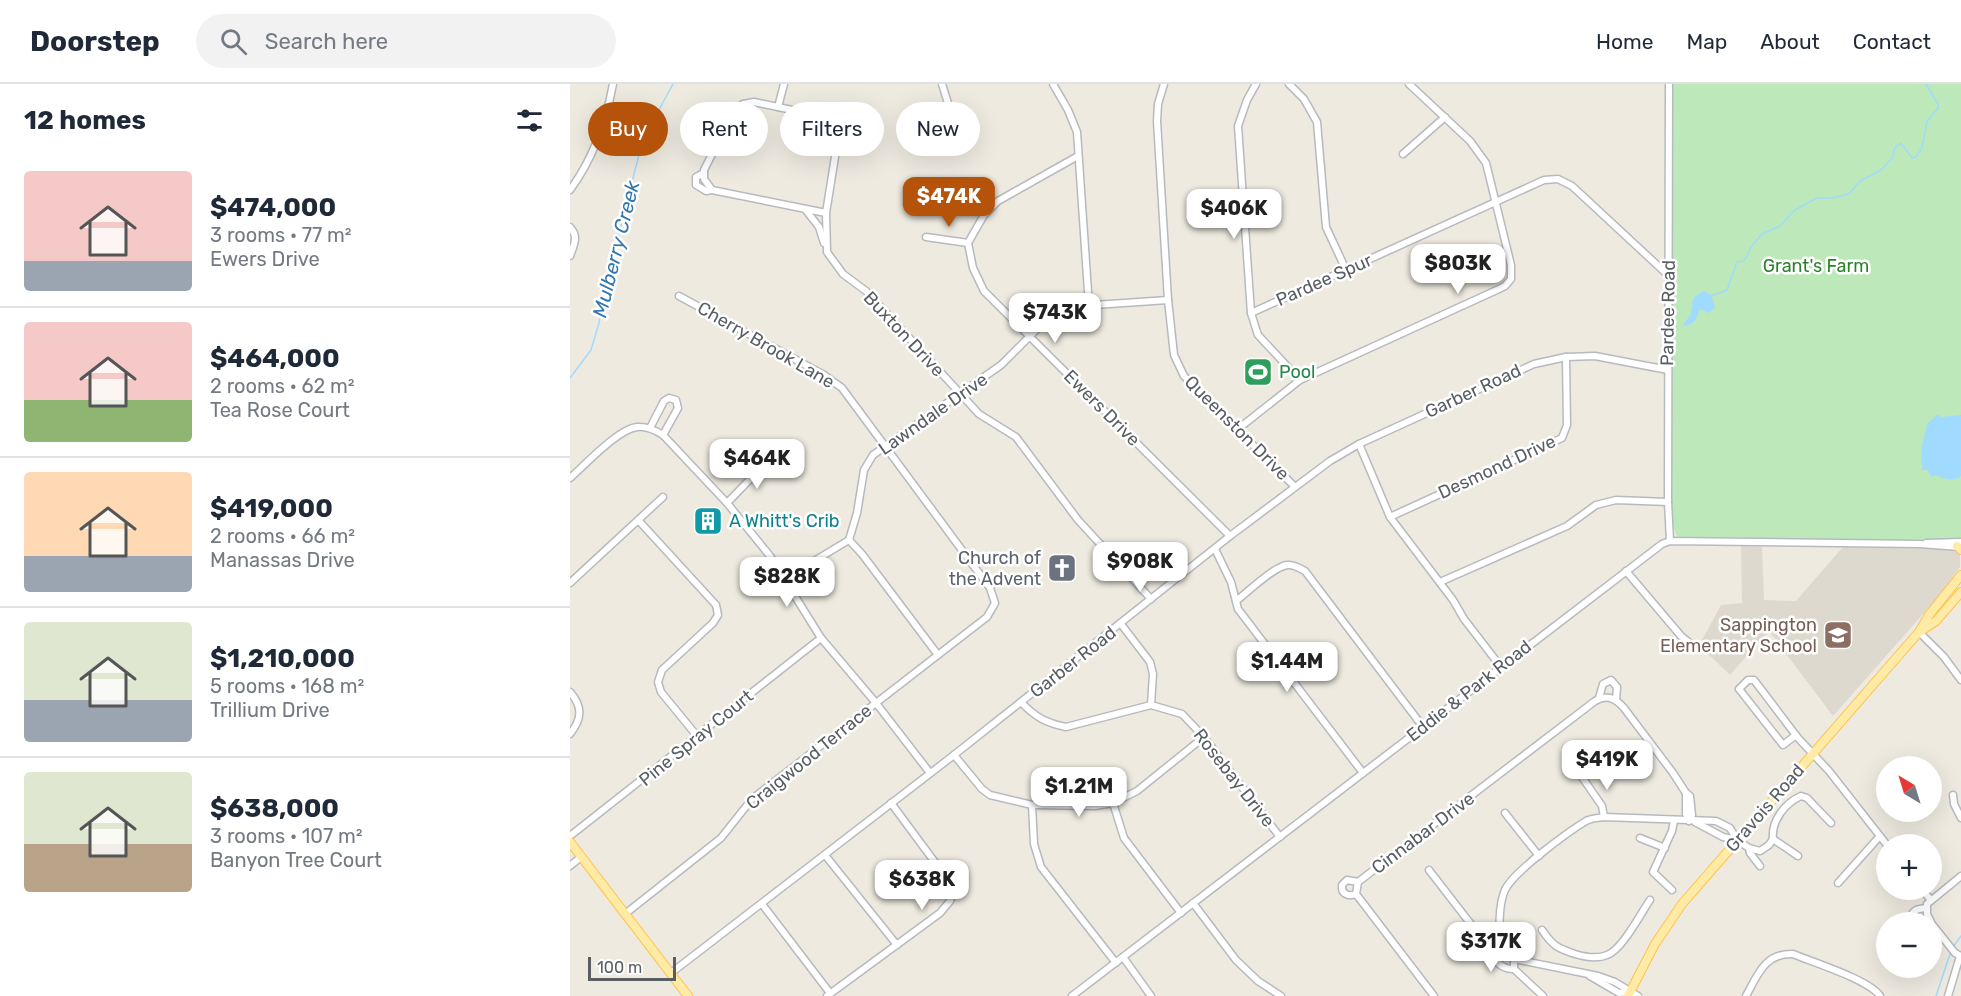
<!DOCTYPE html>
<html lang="en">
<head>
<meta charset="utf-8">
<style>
  body { margin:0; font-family:Rubik,sans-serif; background:#f2f2f3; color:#1f2937; height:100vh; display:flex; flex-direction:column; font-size:22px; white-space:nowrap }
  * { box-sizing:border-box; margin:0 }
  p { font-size:20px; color:#747a83 }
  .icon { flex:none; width:33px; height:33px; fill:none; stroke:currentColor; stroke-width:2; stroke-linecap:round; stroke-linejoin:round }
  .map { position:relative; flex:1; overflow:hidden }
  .drawer { display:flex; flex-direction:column; background:#fff; width:570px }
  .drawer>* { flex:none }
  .guide { position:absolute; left:18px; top:18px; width:570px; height:54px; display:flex; gap:12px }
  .needle { width:39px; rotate:322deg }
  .buttons { position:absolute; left:1306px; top:672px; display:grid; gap:12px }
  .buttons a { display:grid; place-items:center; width:66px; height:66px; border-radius:50%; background:#fff; box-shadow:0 6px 24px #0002; font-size:30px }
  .scale { position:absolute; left:18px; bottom:15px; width:88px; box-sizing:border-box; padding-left:6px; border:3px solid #595e63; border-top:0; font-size:16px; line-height:21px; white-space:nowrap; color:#595e63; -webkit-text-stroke:4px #fff; paint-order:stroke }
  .price { position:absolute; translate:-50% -51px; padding:0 14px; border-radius:12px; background:#fff; color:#222; font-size:20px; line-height:39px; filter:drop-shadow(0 2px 3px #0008) }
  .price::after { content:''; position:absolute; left:50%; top:36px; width:18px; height:14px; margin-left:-9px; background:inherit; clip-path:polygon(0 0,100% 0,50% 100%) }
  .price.active { background:#b45309; color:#fff }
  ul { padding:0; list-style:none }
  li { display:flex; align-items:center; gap:18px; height:150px; padding:0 24px }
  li+li { border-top:2px solid #e0e1e3 }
  li span { display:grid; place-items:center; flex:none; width:168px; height:120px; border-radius:6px; color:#555 }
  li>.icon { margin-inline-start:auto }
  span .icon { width:72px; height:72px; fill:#fffc; stroke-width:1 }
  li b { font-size:26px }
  h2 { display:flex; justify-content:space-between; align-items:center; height:72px; padding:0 24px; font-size:26px }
  .chip { padding:0 21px; border-radius:27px; background:#fff; box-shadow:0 6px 24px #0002; font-size:21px; line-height:54px }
  .chip.active { background:#b45309; color:#fff }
  header { display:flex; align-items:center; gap:36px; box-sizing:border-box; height:84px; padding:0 30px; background:#fff; border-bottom:2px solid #e0e1e3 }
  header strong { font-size:28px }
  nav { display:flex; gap:33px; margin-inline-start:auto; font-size:21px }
  .search { width:420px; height:54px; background:#f2f2f3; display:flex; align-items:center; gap:15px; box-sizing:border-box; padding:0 21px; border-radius:33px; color:#747a83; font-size:22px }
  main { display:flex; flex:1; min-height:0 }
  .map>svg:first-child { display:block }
</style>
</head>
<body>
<header>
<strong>Doorstep</strong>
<div class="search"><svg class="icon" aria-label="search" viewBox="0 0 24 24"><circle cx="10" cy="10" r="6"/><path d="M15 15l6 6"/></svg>Search here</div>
<nav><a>Home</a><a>Map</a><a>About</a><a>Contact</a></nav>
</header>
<main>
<section class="drawer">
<h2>12 homes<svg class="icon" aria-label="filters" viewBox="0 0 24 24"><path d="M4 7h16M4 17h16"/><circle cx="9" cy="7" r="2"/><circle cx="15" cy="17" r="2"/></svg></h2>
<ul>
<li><span style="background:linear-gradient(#f6c9c9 75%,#9aa5b1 0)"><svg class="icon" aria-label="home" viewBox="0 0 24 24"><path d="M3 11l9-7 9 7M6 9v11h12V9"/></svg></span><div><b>$474,000</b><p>3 rooms · 77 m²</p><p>Ewers Drive</p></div></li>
<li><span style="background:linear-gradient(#f6c9c9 65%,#8fb573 0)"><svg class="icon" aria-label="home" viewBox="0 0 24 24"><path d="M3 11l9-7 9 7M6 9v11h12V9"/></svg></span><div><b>$464,000</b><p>2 rooms · 62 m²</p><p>Tea Rose Court</p></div></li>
<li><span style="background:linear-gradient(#ffd9b3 70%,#9aa5b1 0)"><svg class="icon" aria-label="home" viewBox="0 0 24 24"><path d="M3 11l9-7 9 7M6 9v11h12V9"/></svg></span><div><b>$419,000</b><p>2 rooms · 66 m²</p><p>Manassas Drive</p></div></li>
<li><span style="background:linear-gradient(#dfe7d0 65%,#9aa5b1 0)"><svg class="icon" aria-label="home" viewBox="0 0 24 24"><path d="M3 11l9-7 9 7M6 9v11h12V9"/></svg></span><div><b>$1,210,000</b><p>5 rooms · 168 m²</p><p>Trillium Drive</p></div></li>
<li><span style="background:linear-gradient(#dfe7d0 60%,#b9a48a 0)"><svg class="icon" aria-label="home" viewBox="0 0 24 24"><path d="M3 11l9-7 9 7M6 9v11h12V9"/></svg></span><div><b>$638,000</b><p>3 rooms · 107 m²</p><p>Banyon Tree Court</p></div></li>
</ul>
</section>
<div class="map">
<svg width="1391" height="912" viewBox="0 0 1391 912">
  <rect width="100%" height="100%" fill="#eeeae0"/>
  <path fill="#ddd9cf" d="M1171 462 1192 463 1194 516 1226 517 1273 463 1385 465 1390 470V483L1369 512 1263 632 1199 547 1160 591 1134 566 1132 556 1151 521 1172 519Z"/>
  <path fill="#bde9ba" d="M1102 0H1391V455L1265 457 1112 455 1106 451 1102 438Z"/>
  <g fill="#a0dbff">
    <path d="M1134 207 1141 211 1145 223 1139 229 1130 225C1126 235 1125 241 1113 242 1115 237 1120 233 1121 228 1124 214 1119 215 1134 207Z"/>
    <path d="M1368 330 1371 333 1391 331V392C1382 399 1373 394 1365 391L1362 393 1357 386H1351L1353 382 1351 379 1352 361 1357 340Z"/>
  </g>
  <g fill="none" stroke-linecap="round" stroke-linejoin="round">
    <g stroke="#a0dbff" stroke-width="1.5">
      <path d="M1141 212 1157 206 1167 178 1173 177 1176 174 1180 164 1193 149 1209 143 1225 126 1247 114H1263L1279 110 1290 97 1311 86 1322 74 1325 64 1331 59 1342 74 1346 73 1352 64 1357 37 1368 24V20L1356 0"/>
      <path d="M0 294 21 266 29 239 34 207 73 55 103 0"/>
      <path d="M1383 863 1391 852"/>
      <path d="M1366 912 1381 867"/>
    </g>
    <g stroke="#b6babf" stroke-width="9">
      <g id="minor">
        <path d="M483 0 498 26 507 48 519 222"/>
        <path d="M594 0 588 20 587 37 598 216 604 271 614 292 724 402"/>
        <path d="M686 0 677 16 668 42 681 229 688 251 730 296"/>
        <path d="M719 0 734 15 747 38 756 143 776 186"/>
        <path d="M1099 0 1098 418 1100 457"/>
        <path d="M208 23 214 0"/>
        <path d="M350 63 386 45 372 0"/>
        <path d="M833 70 875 33"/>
        <path d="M508 72 428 117 414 131 398 159 403 184 414 207 660 452"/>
        <path d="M134 89 126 93V101L136 107 142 106"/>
        <path d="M0 106C23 75 36 38 43 0"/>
        <path d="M235 125 249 143 254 159"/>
        <path d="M256 129 142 106 134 95V86L164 27 173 20 184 18 255 33 264 39 269 48 256 129 257 168 273 190 296 207 409 330 446 353 508 436 581 515"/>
        <path d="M0 143C9 153 4 160 0 172"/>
        <path d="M356 153 398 159"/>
        <path d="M681 229 974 96 988 95 1002 102 1099 192"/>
        <path d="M80 344 94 317 99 314 106 316 108 324 93 351"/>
        <path d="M668 345 730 296 929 205 935 202 941 195V181L916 79 900 57 839 0"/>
        <path d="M789 360 820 433 883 516 894 535 931 583"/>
        <path d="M0 394C15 381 48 345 67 343 77 342 85 346 93 351L157 419 200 472 251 554 306 619 360 689"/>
        <path d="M157 419 187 388 192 375"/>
        <path d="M820 433 992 354 997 341 996 273"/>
        <path d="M69 437 146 521 148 531 143 539 92 586 88 598 91 608 127 652"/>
        <path d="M279 456 292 470 368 571"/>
        <path d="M1356 459 1391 458"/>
        <path d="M645 465 661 498 668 525 793 689"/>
        <path d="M1056 487 1111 552 1125 563"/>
        <path d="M214 495 279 456 287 429 294 386 303 371 431 281 484 228 495 223 598 216"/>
        <path d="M870 498 997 442 1026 421 1046 416 1098 418"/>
        <path d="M0 499 93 413"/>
        <path d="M666 517C678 508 703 483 717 481 724 480 729 484 735 487L853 643"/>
        <path d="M551 540 580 578 583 590 581 621"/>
        <path d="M1349 548 1374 573 1391 596"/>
        <path d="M0 608C13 623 12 635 0 650"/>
        <path d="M1029 614 1033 600 1041 596 1047 603 1046 616"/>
        <path d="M451 618C465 633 476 639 496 643L581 621 612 630 634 653 710 753"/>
        <path d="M1226 651 1213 661 1173 610 1169 605 1178 596H1184L1228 654 1259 687 1317 761"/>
        <path d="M384 671 412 705 420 711 462 721 525 722 543 719 567 707 634 653"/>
        <path d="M1012 693 1032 722 1034 733"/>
        <path d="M1116 709V730L1119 737"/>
        <path d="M1383 711 1384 720 1391 734"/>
        <path d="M543 719 554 754 611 829"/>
        <path d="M462 721 464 760 471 783 546 879"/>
        <path d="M935 729 969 772"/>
        <path d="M1125 738 1153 753 1167 756"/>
        <path d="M0 752 251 554"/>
        <path d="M1070 754 1095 764"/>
        <path d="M1203 755C1201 737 1215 719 1231 712L1237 714 1261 739"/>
        <path d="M1179 764 1180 769 1190 782"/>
        <path d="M255 771 327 861"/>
        <path d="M0 782 11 773"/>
        <path d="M859 786 917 861H929L944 875V885L973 912"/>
        <path d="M1268 799 1310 752"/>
        <path d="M1102 806 1083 788 1102 747 1104 737"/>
        <path d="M1352 806 1361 816"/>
        <path d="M786 810C778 813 771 810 772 801L777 796 788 798"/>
        <path d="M623 819 666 876 688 897 711 912"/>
        <path d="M192 820 260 909"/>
        <path d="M55 830 151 754 182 715 417 533 425 519 420 504 272 304 254 291 109 212"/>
        <path d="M1346 838 1341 833C1343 825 1349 825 1356 824"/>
        <path d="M1361 838 1357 830V820L1391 792"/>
        <path d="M1362 840 1385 869 1391 872"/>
        <path d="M972 846C983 862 987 864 1005 870 1015 873 1028 875 1037 871 1052 866 1071 829 1080 816"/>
        <path d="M917 861C921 873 930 886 944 885"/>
        <path d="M929 861C930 843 928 822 935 806 943 788 998 748 1016 737 1022 734 1028 734 1034 733L1146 737 1160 744 1167 756 1179 764 1190 767 1199 761 1203 755 1228 772"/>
        <path d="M553 873 581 912"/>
        <path d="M944 875 1028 892 1045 898 1068 912"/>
        <path d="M101 889 384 671 660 452 760 377 789 360 964 280 996 273 1025 272 1098 286"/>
        <path d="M1020 892 1049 909 1060 908"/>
        <path d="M257 912 370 829 380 817 384 804 321 719"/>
        <path d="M502 912 1092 460 1100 457 1350 460 1390 463"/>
        <path d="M864 912 786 810 788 798 1025 617C1037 610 1045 614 1054 624L1103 689 1116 709 1120 712 1122 731 1119 737"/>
        <path d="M1176 912C1188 890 1195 869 1223 870 1242 878 1300 896 1310 912"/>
        <path d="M1378 912 1390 872"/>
      </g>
    </g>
    <g stroke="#ffc249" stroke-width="10">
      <g id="major">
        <path d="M1387 462 1391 466"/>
        <path d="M1351 547 1366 537 1391 508"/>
        <path d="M0 758 118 912"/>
        <path d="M1058 912 1085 860 1112 820 1349 548 1359 531 1391 491"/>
      </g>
    </g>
    <use href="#minor" stroke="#fff" stroke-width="6"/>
    <use href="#major" stroke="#ffeba5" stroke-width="8"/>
  </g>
  <defs>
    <g id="stadium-square" transform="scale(1.5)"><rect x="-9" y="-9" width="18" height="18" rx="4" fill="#2e9e5b" stroke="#fff"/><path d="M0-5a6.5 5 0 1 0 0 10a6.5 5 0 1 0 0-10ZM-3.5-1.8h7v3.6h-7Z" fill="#fff"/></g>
    <g id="building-square" transform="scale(1.5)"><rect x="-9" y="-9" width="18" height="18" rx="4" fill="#0f9aa8" stroke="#fff"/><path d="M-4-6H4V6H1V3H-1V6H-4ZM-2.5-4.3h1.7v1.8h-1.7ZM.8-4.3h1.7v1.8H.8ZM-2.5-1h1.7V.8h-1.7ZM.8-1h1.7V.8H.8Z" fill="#fff"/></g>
    <g id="church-square" transform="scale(1.5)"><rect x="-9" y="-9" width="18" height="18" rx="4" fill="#6b7280" stroke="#fff"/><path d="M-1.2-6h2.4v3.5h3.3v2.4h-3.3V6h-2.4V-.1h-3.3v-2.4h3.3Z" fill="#fff"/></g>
    <g id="school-square" transform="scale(1.5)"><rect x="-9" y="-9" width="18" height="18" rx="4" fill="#8d6e63" stroke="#fff"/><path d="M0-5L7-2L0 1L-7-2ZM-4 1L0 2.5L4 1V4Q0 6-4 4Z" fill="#fff"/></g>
  </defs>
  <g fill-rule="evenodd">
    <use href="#stadium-square" x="688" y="288"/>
    <use href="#building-square" x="138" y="437"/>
    <use href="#church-square" x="492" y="484"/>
    <use href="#school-square" x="1268" y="551"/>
  </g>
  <g text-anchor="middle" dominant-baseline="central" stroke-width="5" stroke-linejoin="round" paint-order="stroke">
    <g font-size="18" fill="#2c822b" stroke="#fff">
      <text x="1246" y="182">Grant's Farm</text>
    </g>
    <g font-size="18" fill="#595e63" stroke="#fff">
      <text transform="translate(754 196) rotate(-24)">Pardee Spur</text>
      <text transform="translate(1098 229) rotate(-89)">Pardee Road</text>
      <text transform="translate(334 250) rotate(47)">Buxton Drive</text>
      <text transform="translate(196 261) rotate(30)">Cherry Brook Lane</text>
      <text transform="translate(903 307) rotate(-25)">Garber Road</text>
      <text transform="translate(532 324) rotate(45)">Ewers Drive</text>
      <text transform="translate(363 330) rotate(-35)">Lawndale Drive</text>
      <text transform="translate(667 344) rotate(45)">Queenston Drive</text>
      <text transform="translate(927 383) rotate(-25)">Desmond Drive</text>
      <text transform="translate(503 578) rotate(-38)">Garber Road</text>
      <text transform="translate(899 607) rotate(-38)">Eddie &amp; Park Road</text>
      <text transform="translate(126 654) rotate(-39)">Pine Spray Court</text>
      <text transform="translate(239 673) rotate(-39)">Craigwood Terrace</text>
      <text transform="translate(664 694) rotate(52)">Rosebay Drive</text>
      <text transform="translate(1195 724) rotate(-49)">Gravois Road</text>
      <text transform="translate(853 749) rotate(-37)">Cinnabar Drive</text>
    </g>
    <g font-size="18" fill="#27864d" stroke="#fff" text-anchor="start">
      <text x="709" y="288">Pool</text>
    </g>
    <g font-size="18" fill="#0d838f" stroke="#fff" text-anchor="start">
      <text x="159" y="437">A Whitt's Crib</text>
    </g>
    <g font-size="18" fill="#5b616d" stroke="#fff" text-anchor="end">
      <text x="471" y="474">Church of<tspan x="471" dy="21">the Advent</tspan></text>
    </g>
    <g font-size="18" fill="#785e54" stroke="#fff" text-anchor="end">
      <text x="1247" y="541">Sappington<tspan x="1247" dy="21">Elementary School</tspan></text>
    </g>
    <g font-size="20" font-style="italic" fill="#3177b2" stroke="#fff">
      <text transform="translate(46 165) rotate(-76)">Mulberry Creek</text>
    </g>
  </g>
</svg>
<div class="buttons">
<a><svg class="needle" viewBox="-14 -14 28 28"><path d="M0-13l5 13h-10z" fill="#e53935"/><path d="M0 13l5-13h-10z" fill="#747a83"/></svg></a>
<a>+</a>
<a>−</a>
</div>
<div class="scale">100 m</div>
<b class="price active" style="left:379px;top:144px">$474K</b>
<b class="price" style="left:664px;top:156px">$406K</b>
<b class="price" style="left:888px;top:211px">$803K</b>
<b class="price" style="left:485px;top:260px">$743K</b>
<b class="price" style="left:187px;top:406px">$464K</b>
<b class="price" style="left:570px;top:509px">$908K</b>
<b class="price" style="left:217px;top:524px">$828K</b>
<b class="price" style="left:717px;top:609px">$1.44M</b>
<b class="price" style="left:1037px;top:707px">$419K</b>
<b class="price" style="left:509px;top:734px">$1.21M</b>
<b class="price" style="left:352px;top:827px">$638K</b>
<b class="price" style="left:921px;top:889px">$317K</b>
<div class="guide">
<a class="chip active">Buy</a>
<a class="chip">Rent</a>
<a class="chip">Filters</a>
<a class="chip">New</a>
</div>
</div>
</main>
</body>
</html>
